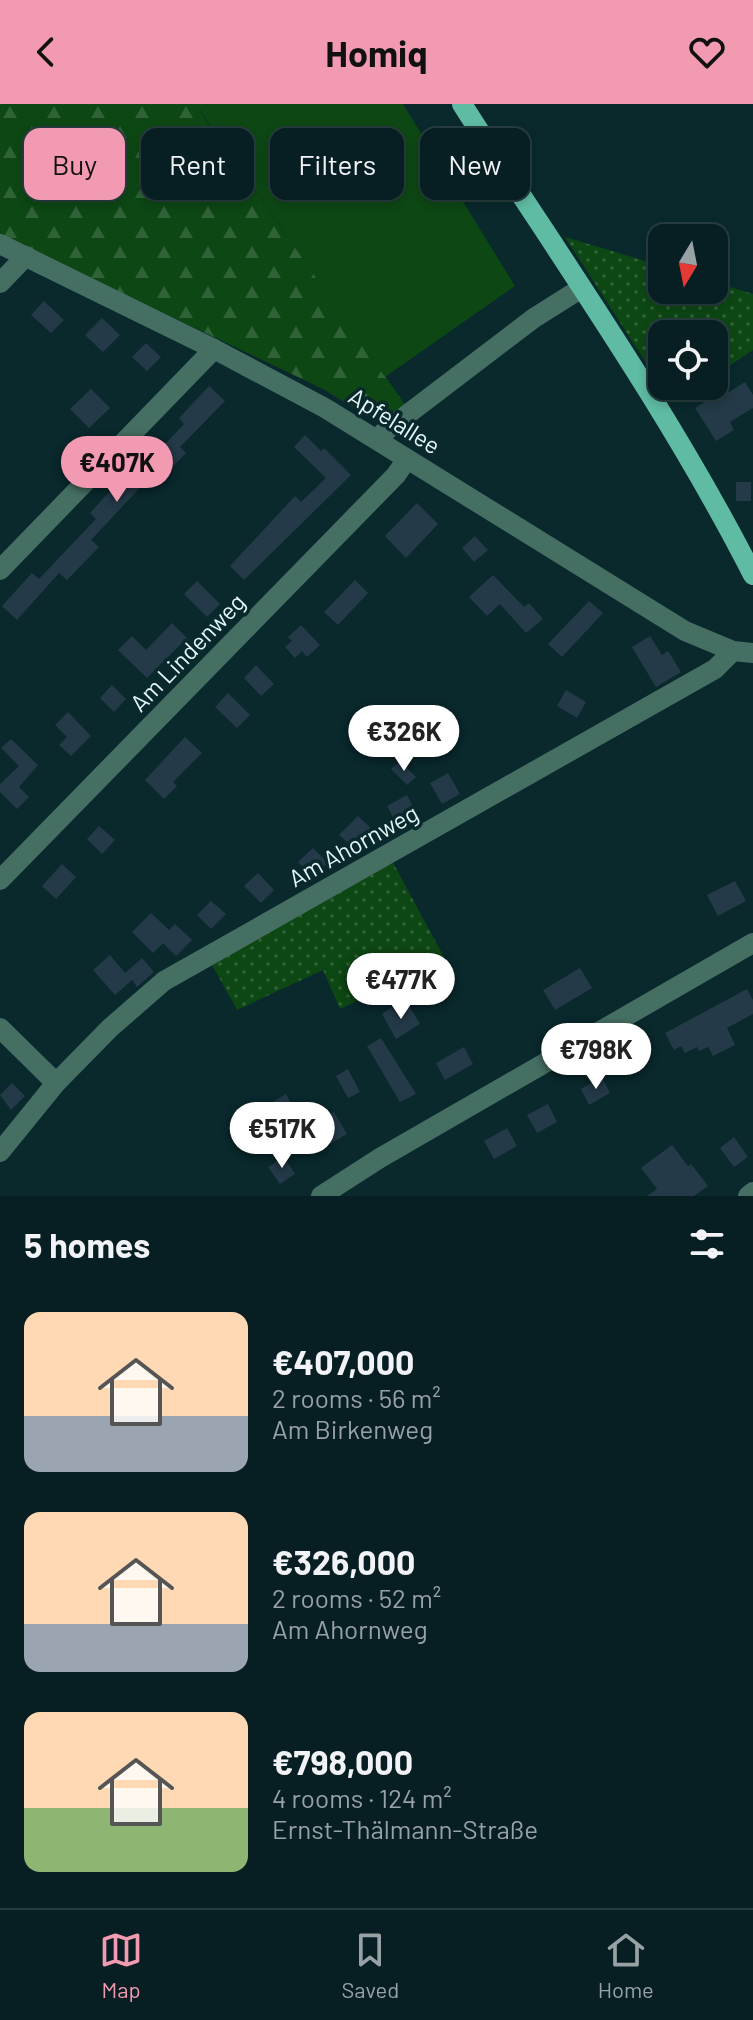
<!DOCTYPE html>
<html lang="en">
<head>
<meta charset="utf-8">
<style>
  body { margin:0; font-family:Barlow,sans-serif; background:#152c2f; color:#f1f3f6; height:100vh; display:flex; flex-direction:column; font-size:30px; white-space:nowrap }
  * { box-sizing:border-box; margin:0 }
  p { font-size:26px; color:#98a2a5 }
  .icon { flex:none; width:44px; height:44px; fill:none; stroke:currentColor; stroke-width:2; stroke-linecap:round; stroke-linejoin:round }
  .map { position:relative; height:1092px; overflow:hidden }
  .drawer { display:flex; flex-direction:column; background:#071f22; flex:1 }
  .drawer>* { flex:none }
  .banner { position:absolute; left:24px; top:24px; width:706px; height:72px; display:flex; gap:16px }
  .needle { width:52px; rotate:190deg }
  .tools { position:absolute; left:648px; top:120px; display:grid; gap:16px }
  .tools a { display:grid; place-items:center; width:80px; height:80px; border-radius:16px; background:#071f22; box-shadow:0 4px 12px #0003,0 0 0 2px #283d40; font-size:40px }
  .price { position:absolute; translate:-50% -68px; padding:0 18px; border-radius:28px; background:#fff; color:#222; font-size:26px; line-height:52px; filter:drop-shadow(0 2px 4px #0008) }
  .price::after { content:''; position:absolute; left:50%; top:48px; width:24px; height:18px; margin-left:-12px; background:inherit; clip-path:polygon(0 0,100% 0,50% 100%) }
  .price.on { background:#f19ab2; color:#111 }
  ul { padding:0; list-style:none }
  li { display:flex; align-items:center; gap:24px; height:200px; padding:0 24px }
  li span { display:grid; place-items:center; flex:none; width:224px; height:160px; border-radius:16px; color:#555 }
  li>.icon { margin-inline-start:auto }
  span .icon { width:96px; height:96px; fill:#fffc; stroke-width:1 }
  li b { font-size:34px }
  h2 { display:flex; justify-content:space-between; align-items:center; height:96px; padding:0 24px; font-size:34px }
  .chip { padding:0 28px; border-radius:16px; background:#071f22; box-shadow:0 4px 12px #0003,0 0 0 2px #283d40; font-size:28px; line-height:72px }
  .chip.on { background:#f19ab2; color:#111 }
  header { display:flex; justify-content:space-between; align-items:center; height:104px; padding:0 24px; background:#f19ab2; color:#111; font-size:36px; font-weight:700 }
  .dock { display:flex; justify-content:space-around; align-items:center; height:112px; border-top:2px solid #283d40; background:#071f22; font-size:22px; color:#98a2a5 }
  .dock a { display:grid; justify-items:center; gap:4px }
  .dock .on { color:#f19ab2 }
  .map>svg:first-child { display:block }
</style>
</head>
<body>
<header><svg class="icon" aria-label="back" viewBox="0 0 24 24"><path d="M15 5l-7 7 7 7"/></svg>Homiq<svg class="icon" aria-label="heart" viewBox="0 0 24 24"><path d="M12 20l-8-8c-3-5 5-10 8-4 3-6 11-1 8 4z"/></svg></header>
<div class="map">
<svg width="753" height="1092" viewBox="0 0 753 1092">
  <defs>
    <pattern id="grass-dots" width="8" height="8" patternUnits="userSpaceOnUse" patternTransform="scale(2)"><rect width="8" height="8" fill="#0d4714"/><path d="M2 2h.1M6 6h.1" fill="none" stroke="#306237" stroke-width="1.8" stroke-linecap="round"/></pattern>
    <pattern id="forest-firs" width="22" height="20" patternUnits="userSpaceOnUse" patternTransform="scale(2)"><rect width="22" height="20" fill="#0d4714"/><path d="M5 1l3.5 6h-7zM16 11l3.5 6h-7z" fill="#306237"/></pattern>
  </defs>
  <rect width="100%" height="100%" fill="#09292d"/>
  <g fill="url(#grass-dots)">
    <path d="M565 133 662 162V186H714V178L753 190V246L714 272V230H662V282H698L672 299Z"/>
    <path d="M391 755 445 855 340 905 323 866 237 906 211 859Z"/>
  </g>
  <path fill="url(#forest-firs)" d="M0 0H207L199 6 406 302 382 321 323 285 0 131Z"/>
  <path fill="#0d4714" d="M207 0H403L515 182 385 273 199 5Z"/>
  <g fill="#243a48">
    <path d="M44 197 64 216 51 229 31 211Z"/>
    <path d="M102 214 120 231 103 248 85 231Z"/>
    <path d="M146 239 161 253 147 267 132 253Z"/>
    <path d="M745 278 753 291V304L730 318 734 326 716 337 695 304 714 292 716 296Z"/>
    <path d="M209 282 225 297 180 343 186 349 155 381 148 375 91 436 99 443 67 476 59 469 17 516 2 502 32 469 39 475 96 415 90 409 121 375 127 381 184 320 179 314Z"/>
    <path d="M91 285 110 304 89 324 70 305Z"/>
    <path d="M305 331 321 347 324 344 351 371 244 476 230 462 295 392 301 398 326 374 294 343Z"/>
    <rect x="736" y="378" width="15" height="19"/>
    <path d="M417 399 438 420 406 454 385 432Z"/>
    <path d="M475 432 488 446 474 458 462 444Z"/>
    <path d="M493 471 524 503 529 499 543 515 526 529 500 500 487 512 469 493Z"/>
    <path d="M355 476 368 489 338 521 324 508Z"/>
    <path d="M197 477 220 500 207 513 184 490Z"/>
    <path d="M589 497 603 509 562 553 548 540Z"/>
    <path d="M172 519 187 534 147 574 118 546 132 532 146 546Z"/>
    <path d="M301 521 320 541 307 553 302 547 295 554 285 543 292 537 288 533Z"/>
    <path d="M650 532 662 551 668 547 681 568 656 583 632 543Z"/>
    <path d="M256 561 274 580 261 592 244 574Z"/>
    <path d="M112 581 126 595 114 608 100 594Z"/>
    <path d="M566 586 586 598 577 614 557 602Z"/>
    <path d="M228 589 250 611 237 624 215 603Z"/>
    <path d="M68 608 91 632 71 652 59 641 67 633 55 621Z"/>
    <path d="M185 633 202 649 173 678 177 682 164 695 145 676Z"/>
    <path d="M11 635 38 661 19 683 29 693 17 705 0 688V680L19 662 1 644Z"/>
    <path d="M400 657 416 673 407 681 391 665Z"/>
    <path d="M448 669 460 690 442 700 430 679Z"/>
    <path d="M407 691 420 716 400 726 387 702Z"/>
    <path d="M358 712 371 724 353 743 339 731Z"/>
    <path d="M99 722 115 736 102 750 87 735Z"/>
    <path d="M313 744 328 759 313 773 298 758Z"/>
    <path d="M62 760 76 773 56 795 42 782Z"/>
    <path d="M258 769 274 786 261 799 244 782Z"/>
    <path d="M735 777 746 797 718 812 707 791Z"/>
    <path d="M211 797 226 810 211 825 197 811Z"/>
    <path d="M151 809 169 826 175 820 192 836 176 852 163 839 153 849 132 828Z"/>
    <path d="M110 851 125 869 142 854 154 868 137 883 132 876 115 891 93 866Z"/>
    <path d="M580 864 592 884 555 906 543 886Z"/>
    <path d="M747 885 753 896V910L727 924 735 941 713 952 708 943 699 947 697 943 685 949 681 942 674 946 665 929Z"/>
    <path d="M408 900 420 920 396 935 382 910 392 903 396 907Z"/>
    <path d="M381 934 416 990 400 998 367 942Z"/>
    <path d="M464 943 473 960 445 976 436 959Z"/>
    <path d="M348 965 360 988 348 994 336 972Z"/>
    <path d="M602 973 610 989 589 1001 581 985Z"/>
    <path d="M12 979 25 992 11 1006 0 991Z"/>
    <path d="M286 990 302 1019 290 1025 274 997Z"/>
    <path d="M548 1000 557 1018 537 1029 527 1011Z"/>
    <path d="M334 1008 347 1030 318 1047 305 1025Z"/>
    <path d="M507 1024 517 1042 494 1055 484 1037Z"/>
    <path d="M734 1033 748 1053 734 1063 720 1044Z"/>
    <path d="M672 1041 688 1062 691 1060 708 1082 694 1092H647L657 1085 641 1064Z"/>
    <path d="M284 1053 295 1070 280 1080 268 1063Z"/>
  </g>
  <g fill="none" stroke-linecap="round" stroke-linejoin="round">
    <g stroke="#466f64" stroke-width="20">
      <path d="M0 140 214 245 325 304 685 527 733 547 753 549"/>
      <path d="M0 179 26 152"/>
      <path d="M378 336 383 329 534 214 580 185"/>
      <path d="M0 466 214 245"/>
      <path d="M0 776 396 371 407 355"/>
      <path d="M0 924 56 979"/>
      <path d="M0 1048 56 979 110 924 164 877 715 565 733 547"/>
      <path d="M321 1092 380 1054 753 839"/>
      <path d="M748 1092 753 1088"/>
    </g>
    <path stroke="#5fbba4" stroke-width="20" d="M462 0C561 155 669 306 753 471"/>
  </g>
  <g text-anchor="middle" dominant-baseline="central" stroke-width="7" stroke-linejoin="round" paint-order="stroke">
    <g font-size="24" fill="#e4f6f8" stroke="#09292d">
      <text transform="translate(395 316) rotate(32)">Apfelallee</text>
      <text transform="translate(187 548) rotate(-46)">Am Lindenweg</text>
      <text transform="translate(353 741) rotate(-29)">Am Ahornweg</text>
    </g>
  </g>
</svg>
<div class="tools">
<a><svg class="needle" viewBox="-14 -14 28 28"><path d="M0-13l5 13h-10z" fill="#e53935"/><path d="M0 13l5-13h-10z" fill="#98a2a5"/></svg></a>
<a><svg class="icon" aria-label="locate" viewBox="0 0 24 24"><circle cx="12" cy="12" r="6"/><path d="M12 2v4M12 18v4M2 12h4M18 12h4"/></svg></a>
</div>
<b class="price on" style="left:117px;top:400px">€407K</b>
<b class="price" style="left:404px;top:669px">€326K</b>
<b class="price" style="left:401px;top:917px">€477K</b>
<b class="price" style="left:596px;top:987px">€798K</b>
<b class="price" style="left:282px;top:1066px">€517K</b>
<div class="banner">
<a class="chip on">Buy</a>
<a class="chip">Rent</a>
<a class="chip">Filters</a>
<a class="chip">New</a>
</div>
</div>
<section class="drawer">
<h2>5 homes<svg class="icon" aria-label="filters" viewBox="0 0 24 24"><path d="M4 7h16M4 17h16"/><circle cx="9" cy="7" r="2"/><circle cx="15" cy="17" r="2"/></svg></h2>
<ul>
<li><span style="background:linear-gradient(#ffd9b3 65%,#9aa5b1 0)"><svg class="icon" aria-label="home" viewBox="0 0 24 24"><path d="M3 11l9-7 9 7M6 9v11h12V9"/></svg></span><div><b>€407,000</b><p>2 rooms · 56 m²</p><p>Am Birkenweg</p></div></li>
<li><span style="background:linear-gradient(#ffd9b3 70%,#9aa5b1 0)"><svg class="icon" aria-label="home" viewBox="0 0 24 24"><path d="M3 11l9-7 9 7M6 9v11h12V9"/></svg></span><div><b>€326,000</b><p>2 rooms · 52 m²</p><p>Am Ahornweg</p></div></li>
<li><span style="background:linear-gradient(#ffd9b3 60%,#8fb573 0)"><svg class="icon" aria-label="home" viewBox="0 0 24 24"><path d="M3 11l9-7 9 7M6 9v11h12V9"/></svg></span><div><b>€798,000</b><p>4 rooms · 124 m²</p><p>Ernst-Thälmann-Straße</p></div></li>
</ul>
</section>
<nav class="dock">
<a class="on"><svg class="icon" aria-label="map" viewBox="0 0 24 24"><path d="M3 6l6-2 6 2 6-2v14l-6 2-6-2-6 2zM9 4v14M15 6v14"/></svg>Map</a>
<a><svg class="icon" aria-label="saved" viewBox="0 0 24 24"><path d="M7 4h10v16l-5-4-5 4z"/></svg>Saved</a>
<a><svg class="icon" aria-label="home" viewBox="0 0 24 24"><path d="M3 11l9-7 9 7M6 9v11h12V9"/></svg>Home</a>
</nav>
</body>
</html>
